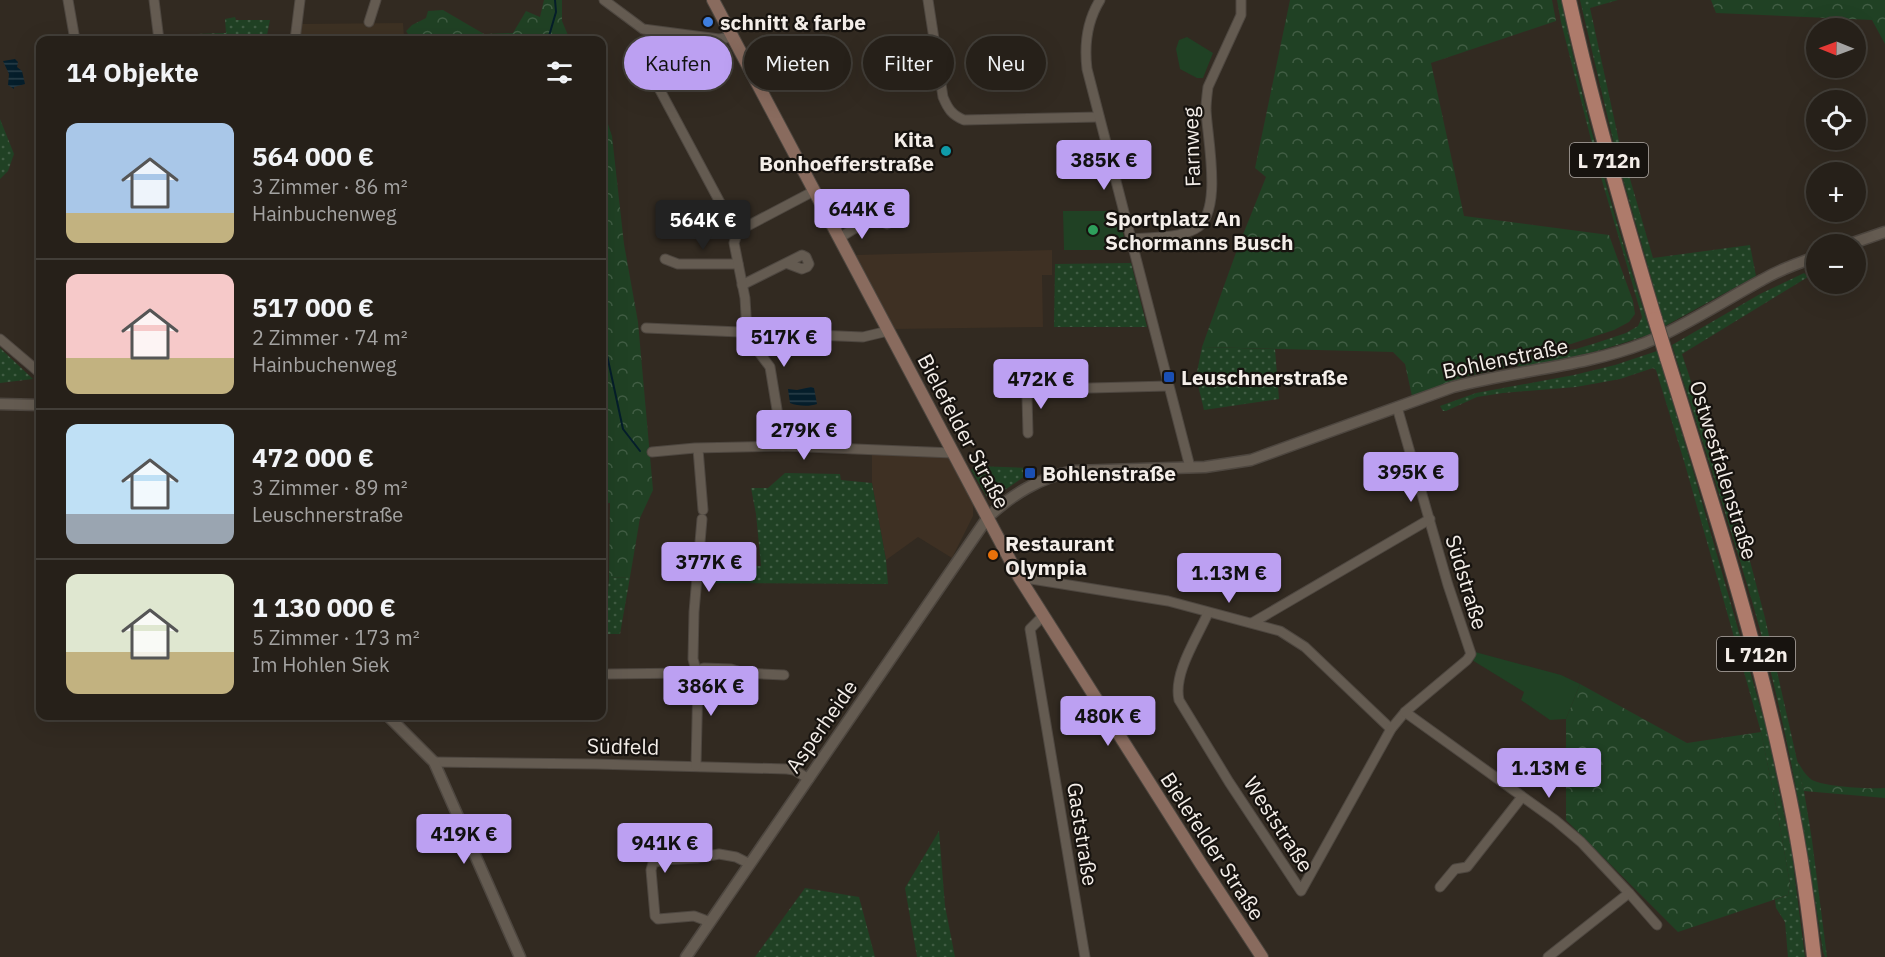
<!DOCTYPE html>
<html lang="de">
<head>
<meta charset="utf-8">
<style>
  body { margin:0; font-family:"IBM Plex Sans",sans-serif; background:#2e2822; color:#f1f3f6; height:100vh; display:flex; flex-direction:column; font-size:22px; white-space:nowrap }
  * { box-sizing:border-box; margin:0 }
  p { font-size:20px; color:#a4a3a2 }
  .icon { flex:none; width:33px; height:33px; fill:none; stroke:currentColor; stroke-width:2; stroke-linecap:round; stroke-linejoin:round }
  .map { position:relative; flex:1; overflow:hidden }
  .side { position:absolute; left:36px; top:36px; width:570px; height:684px; display:flex; flex-direction:column; background:#262019; border-radius:12px; box-shadow:0 6px 24px #0002,0 0 0 2px #423e38 }
  .side>* { flex:none }
  .hud { position:absolute; left:624px; top:36px; width:570px; height:54px; display:flex; gap:12px }
  .needle { width:39px; rotate:271deg }
  .buttons { position:absolute; left:1806px; top:18px; display:grid; gap:12px }
  .buttons a { display:grid; place-items:center; width:60px; height:60px; border-radius:50%; background:#262019; box-shadow:0 6px 24px #0002,0 0 0 2px #423e38; font-size:30px }
  .price { position:absolute; translate:-50% -51px; padding:0 14px; border-radius:6px; background:#bca0f2; color:#111; font-size:20px; line-height:39px; filter:drop-shadow(0 2px 3px #0008) }
  .price::after { content:''; position:absolute; left:50%; top:36px; width:18px; height:14px; margin-left:-9px; background:inherit; clip-path:polygon(0 0,100% 0,50% 100%) }
  .price.current { background:#222; color:#fff }
  ul { padding:0; list-style:none }
  li { display:flex; align-items:center; gap:18px; height:150px; padding:0 30px }
  li+li { border-top:2px solid #423e38 }
  li span { display:grid; place-items:center; flex:none; width:168px; height:120px; border-radius:12px; color:#555 }
  li>.icon { margin-inline-start:auto }
  span .icon { width:72px; height:72px; fill:#fffc; stroke-width:1 }
  li b { font-size:26px }
  h2 { display:flex; justify-content:space-between; align-items:center; height:72px; padding:0 30px; font-size:26px }
  .tag { padding:0 21px; border-radius:27px; background:#262019; box-shadow:0 6px 24px #0002,0 0 0 2px #423e38; font-size:21px; line-height:54px }
  .tag.current { background:#bca0f2; color:#111 }
  .map>svg:first-child { display:block }
</style>
</head>
<body>
<div class="map">
<svg width="1885" height="957" viewBox="0 0 1885 957">
  <defs>
    <pattern id="grass-dots" width="8" height="8" patternUnits="userSpaceOnUse" patternTransform="scale(1.5)"><rect width="8" height="8" fill="#204124"/><path d="M2 2h.1M6 6h.1" fill="none" stroke="#415d44" stroke-width="1.8" stroke-linecap="round"/></pattern>
    <pattern id="forest-crowns" width="20" height="18" patternUnits="userSpaceOnUse" patternTransform="scale(1.5)"><rect width="20" height="18" fill="#204124"/><path d="M2 6a3 3 0 1 1 6 0M12 15a3 3 0 1 1 6 0" fill="none" stroke="#415d44"/></pattern>
    <pattern id="water-rules" width="6" height="5" patternUnits="userSpaceOnUse" patternTransform="scale(1.5)"><rect width="6" height="5" fill="#051e2b"/><path d="M0 2.5h6" fill="none" stroke="#2a3f4a"/></pattern>
  </defs>
  <rect width="100%" height="100%" fill="#322a21"/>
  <g fill="#3e3023">
    <path d="M1052 250V275H1042L1043 327 894 329 856 255Z"/>
    <path d="M872 454 947 456 973 503V516L952 558 918 537 886 560 872 483Z"/>
  </g>
  <path fill="#3d3123" d="M403 23 404 36 408 40H300L302 24Z"/>
  <g fill="url(#grass-dots)">
    <path d="M1557 0H1561C1584 112 1616 224 1651 334 1619 345 1586 355 1552 361 1540 364 1528 367 1516 366L1515 360 1519 357 1576 349 1596 343 1626 333 1638 326 1642 317 1598 167 1561 22Z"/>
    <path d="M1580 0H1618L1590 8 1619 141 1653 258 1750 245 1756 276 1665 326 1618 161Z"/>
    <path d="M235 17 236 20H270L266 40 197 39 196 34 226 33 225 19Z"/>
    <path d="M0 119 14 154 8 171 0 179Z"/>
    <path d="M1131 263 1147 327H1054L1055 264Z"/>
    <path d="M1804 273 1808 277 1682 354 1750 561 1765 618 1804 791 1812 840 1827 957H1825L1823 952C1806 834 1785 716 1752 601 1727 515 1698 430 1672 345L1760 294Z"/>
    <path d="M1202 347 1275 349 1279 399 1204 410 1196 377Z"/>
    <path d="M0 348 33 379 0 383Z"/>
    <path d="M1657 351 1692 467 1767 731 1791 848 1805 957H1788L1785 922 1776 908 1775 900 1788 895 1790 884 1778 816 1761 732 1684 461 1656 370 1653 368 1620 379 1576 387 1503 393 1477 397 1446 411H1443L1440 406 1476 393 1574 375 1615 365Z"/>
    <path d="M975 466 1031 468 1034 470 996 496 987 497 971 470Z"/>
    <path d="M785 473 840 474 841 480 872 483 886 560 888 584 707 583 705 565 761 566 756 514 751 488H768Z"/>
    <path d="M630 577 620 634H605L609 578Z"/>
    <path d="M939 831 945 906 955 957H917L905 888Z"/>
    <path d="M805 888 859 897 875 957H755Z"/>
  </g>
  <g fill="url(#forest-crowns)">
    <path d="M544 0H562V21L570 40H489L484 38V40H412L406 31 412 25 426 18 428 11 443 10 484 34 513 33 526 11 540 17Z"/>
    <path d="M1290 0H1552L1556 21 1431 63 1464 216 1609 235 1633 301 1635 314 1629 322 1614 330 1571 344 1514 351 1508 355 1504 368 1464 377 1412 396 1405 364 1393 352 1202 347 1238 247 1266 177 1255 168Z"/>
    <path d="M1711 0H1885V44L1872 20 1716 13Z"/>
    <path d="M602 106 612 136 624 244 638 322 653 490 640 518 630 577 609 578 610 503H602Z"/>
    <path d="M1580 684 1687 743 1761 732 1778 816 1790 884 1788 895 1678 932 1566 820V719Z"/>
    <path d="M1797 761C1801 767 1805 775 1812 780 1826 787 1869 789 1885 788V798L1804 791Z"/>
  </g>
  <g fill="#204124">
    <path d="M1187 37 1213 53 1203 78H1197L1180 69 1176 49 1179 40Z"/>
    <path d="M1063 211H1118L1127 250H1064Z"/>
    <path d="M1475 652 1561 675 1580 684 1566 719 1550 720 1521 700 1524 692 1472 660Z"/>
  </g>
  <g fill="url(#water-rules)">
    <path d="M15 59 18 62 17 67 22 71 25 84 14 87V89L8 85 9 74 3 61Z"/>
    <path d="M811 387 814 388 817 404C809 407 797 406 790 403L788 389 797 390Z"/>
  </g>
  <g fill="none" stroke-linecap="round" stroke-linejoin="round">
    <g stroke="#051e2b" stroke-width="2">
      <path d="M549 36 556 12 555 0"/>
      <path d="M602 314 605 346 623 429 640 451"/>
    </g>
    <g stroke="#4e4740" stroke-width="11">
      <g id="minor">
        <path d="M68 0 75 40"/>
        <path d="M154 0 159 40"/>
        <path d="M604 0 643 29 719 39 732 37"/>
        <path d="M928 0 943 97C948 109 952 115 964 120L1099 117"/>
        <path d="M1100 0C1087 21 1084 44 1087 69L1190 467"/>
        <path d="M369 22 376 0"/>
        <path d="M295 40 300 0"/>
        <path d="M642 44 643 56 646 64 731 223 738 231"/>
        <path d="M839 238C853 230 871 215 887 224"/>
        <path d="M1131 239C1151 237 1176 239 1195 229 1224 214 1207 137 1206 110 1206 102 1207 95 1208 87L1241 15V0"/>
        <path d="M665 259 678 264H738"/>
        <path d="M742 285 802 255 806 257 809 264 807 267 802 269 786 263"/>
        <path d="M646 328 863 337 888 331"/>
        <path d="M0 339 40 373"/>
        <path d="M1024 366H1036L1041 384"/>
        <path d="M1028 433 1027 397 1034 383 1052 389 1168 386"/>
        <path d="M783 446 770 367 752 343 747 332 745 298 734 243 738 231 814 191"/>
        <path d="M698 449 703 510"/>
        <path d="M652 452 695 448 783 446 953 453"/>
        <path d="M1019 577 1168 601 1280 631 1305 647 1391 729"/>
        <path d="M1208 613C1197 638 1173 673 1179 700L1229 782 1301 891 1391 729 1405 712 1467 660 1471 654 1448 585 1397 407"/>
        <path d="M1043 616 1030 629 1085 957"/>
        <path d="M1252 623 1430 519"/>
        <path d="M609 674 688 673 704 668 731 669 744 673 784 675"/>
        <path d="M1405 712 1555 820 1581 842 1629 893 1657 925"/>
        <path d="M434 762 595 764 787 769 794 770 809 779"/>
        <path d="M696 766 698 678 693 659 694 612 702 519"/>
        <path d="M1440 887 1455 869 1467 867 1522 797"/>
        <path d="M710 922 694 916 658 919 655 916 651 870 653 863 663 860 697 858 719 854 736 857 750 864"/>
        <path d="M1548 957 1629 893"/>
      </g>
    </g>
    <g stroke="#4e4740" stroke-width="13">
      <g id="tertiary">
        <path d="M1850 244 1885 232"/>
        <path d="M0 404 40 405"/>
        <path d="M388 716 434 762 520 957"/>
        <path d="M686 957 988 517C1013 494 1039 478 1073 471L1205 467 1251 460 1453 387C1517 370 1583 367 1645 343 1686 326 1723 301 1762 280 1779 270 1798 263 1816 257"/>
      </g>
    </g>
    <g stroke="#4e4740" stroke-width="14">
      <path id="secondary" d="M713 0 1019 577 1201 864 1262 957"/>
    </g>
    <g stroke="#4e4740" stroke-width="16">
      <g id="primary">
        <path d="M1569 0C1593 108 1623 213 1655 319"/>
        <path d="M1667 358C1710 495 1754 632 1784 773 1798 834 1807 895 1814 957"/>
      </g>
    </g>
    <use href="#minor" stroke="#645b51" stroke-width="9"/>
    <use href="#tertiary" stroke="#645b51" stroke-width="10"/>
    <use href="#secondary" stroke="#896b5e" stroke-width="12"/>
    <use href="#primary" stroke="#ae7b6b" stroke-width="14"/>
    <g stroke="#4e4740" stroke-width="16" stroke-linecap="butt">
      <path id="primary-bridge" d="M1655 319 1667 358"/>
    </g>
    <use href="#primary-bridge" stroke="#ae7b6b" stroke-width="14"/>
  </g>
  <circle fill="#3f7fe0" stroke="#17130f" stroke-width="2" cx="708" cy="22" r="6"/>
  <circle fill="#0f9aa8" stroke="#17130f" stroke-width="2" cx="946" cy="151" r="6"/>
  <circle fill="#2e9e5b" stroke="#17130f" stroke-width="2" cx="1093" cy="230" r="6"/>
  <g fill="#1a4fb4" stroke="#17130f" stroke-width="2">
    <rect x="1163" y="371" width="12" height="12" rx="3"/>
    <rect x="1024" y="467" width="12" height="12" rx="3"/>
  </g>
  <circle fill="#e8710a" stroke="#17130f" stroke-width="2" cx="993" cy="555" r="6"/>
  <g text-anchor="middle" dominant-baseline="central" stroke-width="4.5" stroke-linejoin="round" paint-order="stroke">
    <g fill="#17130f" stroke="#b2aca8" stroke-width="1.5">
      <rect x="1570" y="143" width="78" height="34" rx="4.5"/>
      <rect x="1717" y="637" width="78" height="34" rx="4.5"/>
    </g>
    <g font-size="20" font-weight="bold" fill="#f4eee9">
      <text x="1609" y="160">L 712n</text>
      <text x="1756" y="654">L 712n</text>
    </g>
    <g font-size="21" font-weight="bold" fill="#f4eee9" stroke="#17130f" text-anchor="start">
      <text x="720" y="22">schnitt &amp; farbe</text>
      <text x="934" y="139" text-anchor="end">Kita<tspan x="934" dy="24">Bonhoefferstraße</tspan></text>
      <text x="1105" y="218">Sportplatz An<tspan x="1105" dy="24">Schormanns Busch</tspan></text>
      <text x="1181" y="377">Leuschnerstraße</text>
      <text x="1042" y="473">Bohlenstraße</text>
      <text x="1005" y="543">Restaurant<tspan x="1005" dy="24">Olympia</tspan></text>
    </g>
    <g font-size="21" fill="#f4eee9" stroke="#17130f">
      <text transform="translate(1191 147) rotate(-92)">Farnweg</text>
      <text transform="translate(1505 358) rotate(-12)">Bohlenstraße</text>
      <text transform="translate(964 431) rotate(62)">Bielefelder Straße</text>
      <text transform="translate(1724 470) rotate(73)">Ostwestfalenstraße</text>
      <text transform="translate(1467 582) rotate(73)">Südstraße</text>
      <text transform="translate(821 726) rotate(-55)">Asperheide</text>
      <text transform="translate(623 746) rotate(1)">Südfeld</text>
      <text transform="translate(1279 824) rotate(57)">Weststraße</text>
      <text transform="translate(1083 834) rotate(81)">Gaststraße</text>
      <text transform="translate(1213 846) rotate(57)">Bielefelder Straße</text>
    </g>
  </g>
</svg>
<div class="buttons">
<a><svg class="needle" viewBox="-14 -14 28 28"><path d="M0-13l5 13h-10z" fill="#e53935"/><path d="M0 13l5-13h-10z" fill="#a4a3a2"/></svg></a>
<a><svg class="icon" aria-label="locate" viewBox="0 0 24 24"><circle cx="12" cy="12" r="6"/><path d="M12 2v4M12 18v4M2 12h4M18 12h4"/></svg></a>
<a>+</a>
<a>−</a>
</div>
<b class="price" style="left:1104px;top:191px">385K €</b>
<b class="price" style="left:862px;top:240px">644K €</b>
<b class="price current" style="left:703px;top:251px">564K €</b>
<b class="price" style="left:784px;top:368px">517K €</b>
<b class="price" style="left:1041px;top:410px">472K €</b>
<b class="price" style="left:804px;top:461px">279K €</b>
<b class="price" style="left:1411px;top:503px">395K €</b>
<b class="price" style="left:709px;top:593px">377K €</b>
<b class="price" style="left:1229px;top:604px">1.13M €</b>
<b class="price" style="left:711px;top:717px">386K €</b>
<b class="price" style="left:1108px;top:747px">480K €</b>
<b class="price" style="left:1549px;top:799px">1.13M €</b>
<b class="price" style="left:464px;top:865px">419K €</b>
<b class="price" style="left:665px;top:874px">941K €</b>
<div class="hud">
<a class="tag current">Kaufen</a>
<a class="tag">Mieten</a>
<a class="tag">Filter</a>
<a class="tag">Neu</a>
</div>
<section class="side">
<h2>14 Objekte<svg class="icon" aria-label="filters" viewBox="0 0 24 24"><path d="M4 7h16M4 17h16"/><circle cx="9" cy="7" r="2"/><circle cx="15" cy="17" r="2"/></svg></h2>
<ul>
<li><span style="background:linear-gradient(#a9c7e8 75%,#c2b280 0)"><svg class="icon" aria-label="home" viewBox="0 0 24 24"><path d="M3 11l9-7 9 7M6 9v11h12V9"/></svg></span><div><b>564 000 €</b><p>3 Zimmer · 86 m²</p><p>Hainbuchenweg</p></div></li>
<li><span style="background:linear-gradient(#f6c9c9 70%,#c2b280 0)"><svg class="icon" aria-label="home" viewBox="0 0 24 24"><path d="M3 11l9-7 9 7M6 9v11h12V9"/></svg></span><div><b>517 000 €</b><p>2 Zimmer · 74 m²</p><p>Hainbuchenweg</p></div></li>
<li><span style="background:linear-gradient(#bfe0f5 75%,#9aa5b1 0)"><svg class="icon" aria-label="home" viewBox="0 0 24 24"><path d="M3 11l9-7 9 7M6 9v11h12V9"/></svg></span><div><b>472 000 €</b><p>3 Zimmer · 89 m²</p><p>Leuschnerstraße</p></div></li>
<li><span style="background:linear-gradient(#dfe7d0 65%,#c2b280 0)"><svg class="icon" aria-label="home" viewBox="0 0 24 24"><path d="M3 11l9-7 9 7M6 9v11h12V9"/></svg></span><div><b>1 130 000 €</b><p>5 Zimmer · 173 m²</p><p>Im Hohlen Siek</p></div></li>
</ul>
</section>
</div>
</body>
</html>
